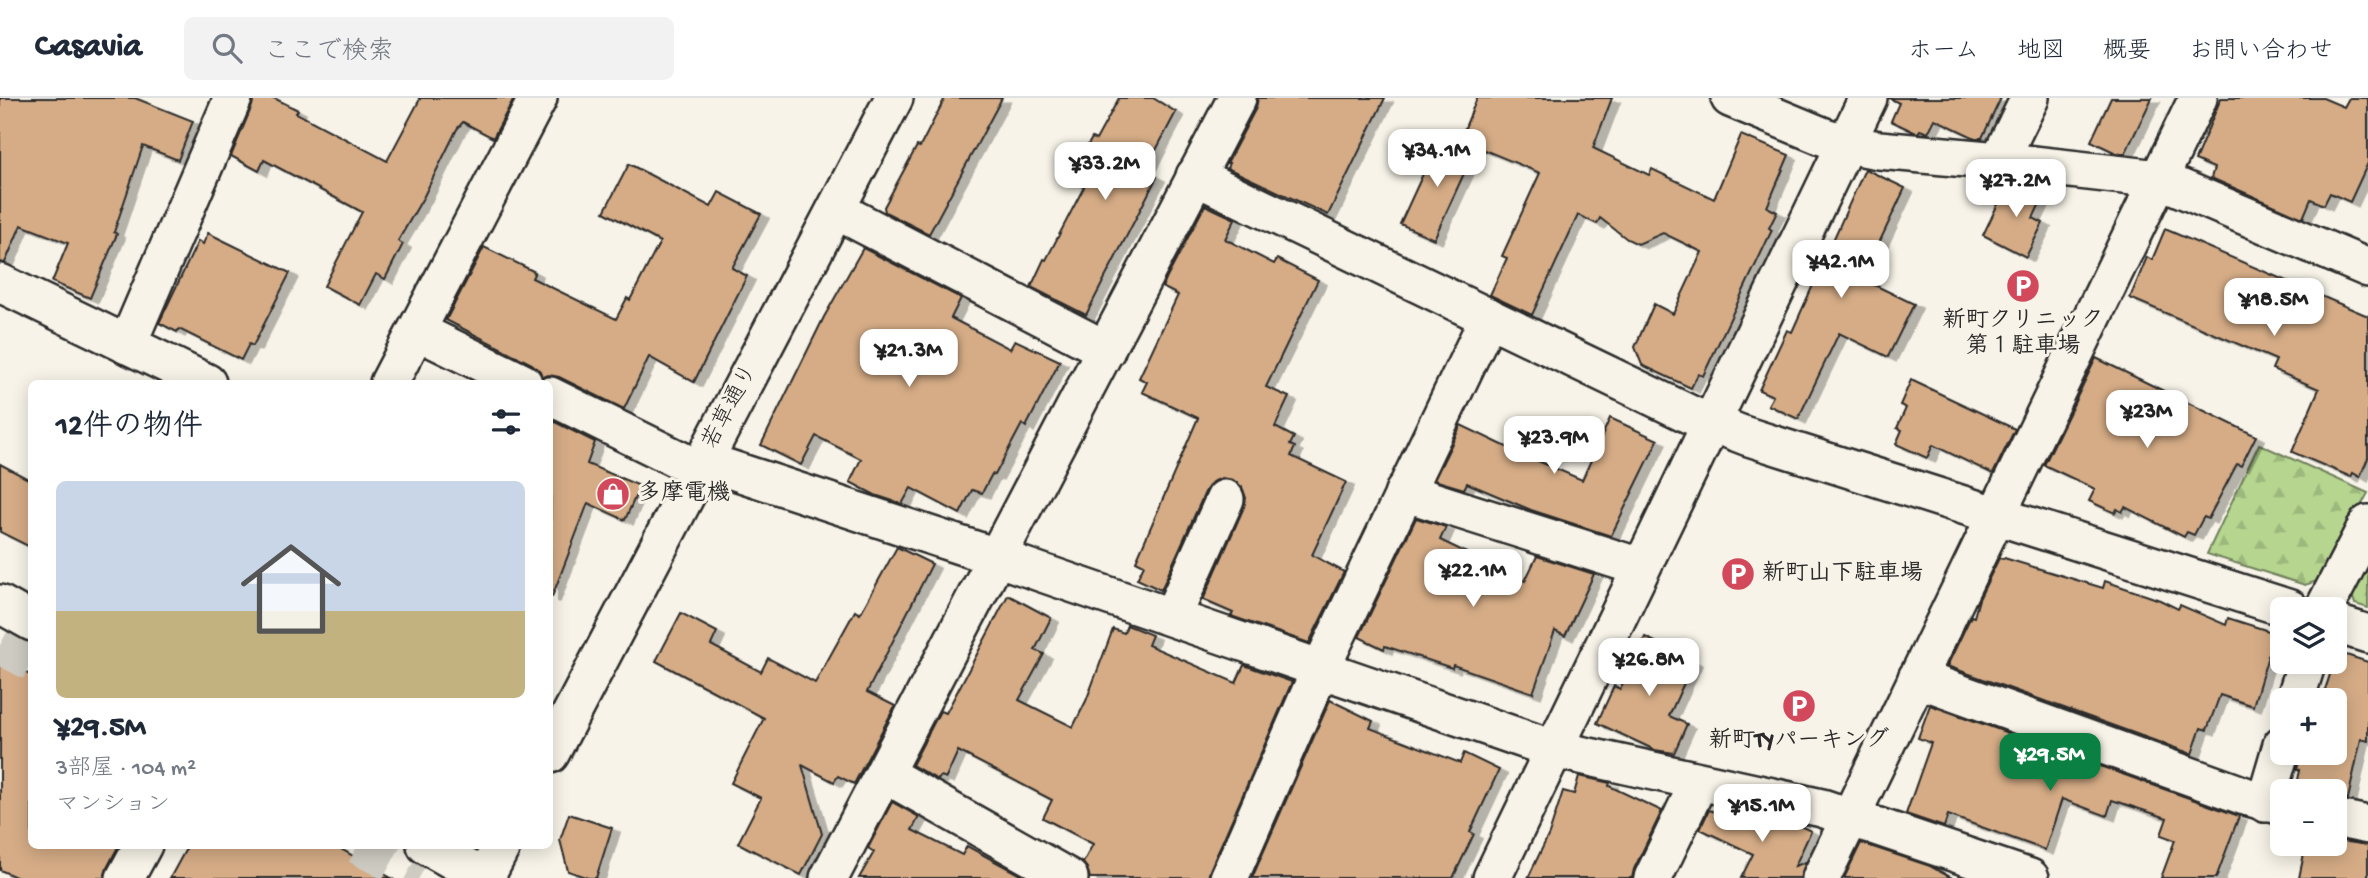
<!DOCTYPE html>
<html lang="ja">
<head>
<meta charset="utf-8">
<style>
  body { margin:0; font-family:"Gochi Hand","Klee One",sans-serif; background:#f2f2f3; color:#1f2937; height:100vh; display:flex; flex-direction:column; font-size:26px; white-space:nowrap }
  * { box-sizing:border-box; margin:0 }
  p { font-size:23px; color:#747a83 }
  .icon { flex:none; width:38px; height:38px; fill:none; stroke:currentColor; stroke-width:2; stroke-linecap:round; stroke-linejoin:round }
  .map { position:relative; flex:1; overflow:hidden }
  .drawer { position:absolute; left:28px; top:282px; width:525px; height:469px; display:flex; flex-direction:column; background:#fff; border-radius:10px; box-shadow:0 4px 18px #0003 }
  .drawer>* { flex:none }
  .fabs { position:absolute; left:2270px; top:499px; display:grid; gap:14px }
  .fabs a { display:grid; place-items:center; width:77px; height:77px; border-radius:10px; background:#fff; box-shadow:0 4px 18px #0003; font-size:35px }
  .price { position:absolute; translate:-50% -60px; padding:0 16px; border-radius:14px; background:#fff; color:#222; font-size:23px; line-height:46px; filter:drop-shadow(0 2px 4px #0008) }
  .price::after { content:''; position:absolute; left:50%; top:42px; width:21px; height:16px; margin-left:-10px; background:inherit; clip-path:polygon(0 0,100% 0,50% 100%) }
  .price.current { background:#0b8043; color:#fff }
  ul { padding:0; list-style:none }
  li { display:grid; align-content:center; gap:14px; height:371px; padding:0 28px }
  li span { display:grid; place-items:center; height:217px; border-radius:10px; color:#555 }
  li>.icon { margin-inline-start:auto }
  span .icon { width:126px; height:126px; fill:#fffc; stroke-width:1 }
  li b { font-size:30px }
  h2 { display:flex; justify-content:space-between; align-items:center; height:84px; padding:0 28px; font-size:30px }
  header { display:flex; align-items:center; gap:42px; box-sizing:border-box; height:98px; padding:0 35px; background:#fff; border-bottom:2px solid #e0e1e3 }
  header strong { font-size:33px }
  nav { display:flex; gap:38px; margin-inline-start:auto; font-size:24px }
  .search { width:490px; height:63px; background:#f2f2f3; display:flex; align-items:center; gap:18px; box-sizing:border-box; padding:0 24px; border-radius:10px; color:#747a83; font-size:26px }
  .map>svg:first-child { display:block }
</style>
</head>
<body>
<header>
<strong>Casavia</strong>
<div class="search"><svg class="icon" aria-label="search" viewBox="0 0 24 24"><circle cx="10" cy="10" r="6"/><path d="M15 15l6 6"/></svg>ここで検索</div>
<nav><a>ホーム</a><a>地図</a><a>概要</a><a>お問い合わせ</a></nav>
</header>
<div class="map">
<svg width="2368" height="780" viewBox="0 0 2368 780">
  <defs>
    <pattern id="forest-firs" width="22" height="20" patternUnits="userSpaceOnUse" patternTransform="scale(1.75)"><rect width="22" height="20" fill="#b6d68f"/><path d="M5 1l3.5 6h-7zM16 11l3.5 6h-7z" fill="#9db87c"/></pattern>
    <pattern id="park-crowns" width="20" height="18" patternUnits="userSpaceOnUse" patternTransform="scale(1.75)"><rect width="20" height="18" fill="#b6d68f"/><path d="M2 6a3 3 0 1 1 6 0M12 15a3 3 0 1 1 6 0" fill="none" stroke="#9db87c"/></pattern>
    <filter id="shadow"><feDropShadow dx="8" dy="4.5" stdDeviation="0" flood-color="#0004"/></filter>
  </defs>
  <rect width="100%" height="100%" fill="#f7f3e8"/>
  <filter id="ink" filterUnits="userSpaceOnUse"><feTurbulence type="fractalNoise" baseFrequency=".0143" numOctaves="2"/><feDisplacementMap in="SourceGraphic" scale="14" xChannelSelector="R" yChannelSelector="G"/><feConvolveMatrix kernelMatrix="1 2 1 2 8 2 1 2 1" color-interpolation-filters="sRGB"/></filter>
  <g filter="url(#ink)">
    <path fill="url(#forest-firs)" stroke="#70805d" stroke-width="2" d="M2259 346 2368 395 2320 482 2305 487 2207 456Z"/>
    <path fill="url(#park-crowns)" stroke="#70805d" stroke-width="2" d="M2368 459V510L2355 506 2350 490Z"/>
    <g fill="#d5ac86" stroke="#2b2b2b" stroke-width="2" filter="url(#shadow)">
      <path d="M0 0H135L193 23 178 62 143 48 114 134 117 136 90 200 52 184 68 145 21 127 5 165 0 164Z"/>
      <path d="M254 0H274L298 12 296 15 387 63 420 1 418 0H514L493 40 463 24 457 31 424 98 398 143 403 146 385 181 376 176 360 207 324 188 362 114 264 62 259 73 231 58 252 8Z"/>
      <path d="M945 0H1002L929 136 885 114 884 109 917 48 920 49Z"/>
      <path d="M1119 0H1153L1176 14 1145 73 1157 79 1086 217 1031 189 1044 161 1046 162 1084 89 1068 81 1092 40 1096 42Z"/>
      <path d="M1258 0H1385L1328 117 1227 70 1229 65H1227L1256 10Z"/>
      <path d="M1477 0H1612L1593 50 1649 77 1652 71 1714 101 1741 37 1789 57 1767 109 1777 114 1769 130 1772 132 1703 278 1698 276 1691 290 1642 267 1635 249 1654 206 1673 216 1702 154 1663 135 1638 146 1627 141 1600 120 1597 126 1578 117 1532 217 1490 197 1507 160 1502 158 1540 75 1460 42Z"/>
      <path d="M1889 0H2001L1982 40H1975L1935 21 1928 35 1920 32 1918 35 1914 34 1891 23 1899 5Z"/>
      <path d="M2111 0H2152L2125 56 2116 55 2091 43Z"/>
      <path d="M2221 0H2323L2344 9 2349 0H2368V65L2350 104 2330 95 2324 107 2311 101 2303 120 2211 80 2214 70 2195 62Z"/>
      <path d="M1439 41 1473 56 1434 141 1400 126Z"/>
      <path d="M629 66 711 109 719 94 761 116 732 170 747 178 694 284 649 259 624 311 559 279 549 277 542 279 540 273 532 266 446 222 484 149 535 174 532 180 616 221 627 200 630 202 660 144 604 114Z"/>
      <path d="M1865 71 1905 90 1862 181 1914 206 1888 259 1839 235 1798 321 1768 307 1773 298 1759 292 1787 232 1792 234Z"/>
      <path d="M2008 85 2022 87 2044 97 2033 120 2043 125 2026 159 1983 137Z"/>
      <path d="M1205 107 1235 121 1225 141 1274 166 1277 161 1318 182 1266 289 1289 299 1275 329 1294 339 1290 347 1295 349 1291 358 1346 384 1312 457 1344 474 1309 545 1231 518 1233 515 1203 502 1244 409 1246 400 1242 389 1233 382 1222 380 1212 384 1206 392 1161 492 1137 481 1144 467 1136 463 1198 320 1142 294 1147 284 1139 280 1178 197 1162 189Z"/>
      <path d="M2165 131 2368 218V360L2360 379 2353 375 2351 379 2292 354 2319 291 2272 271 2276 262 2130 200 2147 159 2152 162Z"/>
      <path d="M208 135 290 175 253 248 249 246 241 262 179 231 177 234 159 225 198 143 203 146Z"/>
      <path d="M863 150 961 200 951 220 1010 251 1015 242 1060 263 1026 329 1022 326 995 377 992 376 982 395 972 392 960 416 911 390 902 406 875 397 850 384 861 361 816 338 801 367 761 347 824 219Z"/>
      <path d="M2096 260 2256 338 2241 368 2237 366 2208 421 2204 419 2202 422 2194 437 2187 434 2184 439 2125 409 2122 414 2117 411 2115 415 2089 403 2095 391 2044 367Z"/>
      <path d="M1911 282 2015 331 1993 376 1933 347 1927 360 1896 346 1902 332 1897 330 1906 310 1900 307Z"/>
      <path d="M1610 320 1658 342 1611 438 1531 412 1467 385 1464 391 1434 382 1461 327 1515 353 1582 382Z"/>
      <path d="M551 322 595 344 587 366 640 388 625 422 588 405 552 499H550Z"/>
      <path d="M0 366 32 383V450L0 434Z"/>
      <path d="M1416 420 1446 429 1440 442 1525 483 1537 458 1594 476 1565 538 1555 533 1533 595 1453 567 1452 570 1385 548 1384 551 1359 539Z"/>
      <path d="M897 449 932 466 867 594 895 608 854 686 838 678 834 684 802 667 822 736 801 777 738 745 761 700 731 685 764 620 656 563 681 515 717 534 711 547 761 574 768 560 815 585 855 513 860 516Z"/>
      <path d="M1999 460 2003 461 2004 460 2103 490 2105 483 2160 502 2178 511 2180 507 2226 527 2228 520 2275 535 2253 608 2220 597 2207 632 2201 630 2192 656 1947 568 1971 518 1974 519 1979 501Z"/>
      <path d="M1008 497 1051 520 1035 552 1044 556 1019 602 1073 629 1086 603 1113 531 1124 535 1127 527 1152 537 1148 547 1236 585 1244 567 1292 584 1210 772 1208 780H1090L1087 770 1083 765 1093 746 1043 720 1052 702 958 653 946 680 941 678 938 682 912 667 940 613 946 615Z"/>
      <path d="M1645 539 1694 563 1669 618 1687 626 1674 655 1655 652 1597 625 1614 588 1620 591Z"/>
      <path d="M2337 554 2368 564V643L2361 641 2348 701 2334 700V691V693L2296 692 2300 672 2297 671 2302 654H2334V602H2322Z"/>
      <path d="M0 561 32 578V747H119L107 770 104 780H18L0 772Z"/>
      <path d="M1330 602 1373 623 1370 630 1460 665 1464 655 1499 672 1470 734 1474 736 1453 780H1252Z"/>
      <path d="M1930 607 2239 718 2216 780H2161L2175 742 2161 737 2167 720 2112 702 2107 718 2062 701 2045 752 1948 717 1944 729 1906 716 1931 645 1918 640Z"/>
      <path d="M1579 678 1610 685 1609 688 1662 713 1634 771 1632 780H1528L1549 736 1563 693 1574 696Z"/>
      <path d="M892 704 919 719 912 732 962 757 967 748 1026 780H859L874 754 868 750Z"/>
      <path d="M1709 712 1760 727 1762 721 1770 725 1772 721 1796 726 1811 733 1795 768 1806 764 1800 780H1741L1753 756 1700 731Z"/>
      <path d="M569 716 612 730 596 780H588L568 773 560 742Z"/>
      <path d="M2334 742 2368 747V780H2299L2306 746H2334Z"/>
      <path d="M1861 745 1930 768 1952 780H1844Z"/>
      <path d="M188 747H334L391 780H170Z"/>
    </g>
    <g fill="none" stroke-linecap="round" stroke-linejoin="round">
      <g stroke="#cecbc2" stroke-width="38" stroke-dasharray="38 19" stroke-linecap="butt">
        <path d="M0 547 32 564"/>
        <path d="M358 747 419 780"/>
      </g>
      <g stroke="#2b2b2b" stroke-width="42">
        <g id="minor">
          <path d="M1730 0 1822 38 1846 46 1879 52 1999 63 2159 81 2368 170"/>
          <path d="M1999 63 2030 0"/>
          <path d="M1195 78 1691 317 1746 338 2290 511"/>
          <path d="M836 112 1106 252"/>
          <path d="M0 185 207 285"/>
          <path d="M417 233 523 285"/>
          <path d="M127 247 233 0"/>
          <path d="M389 285 538 0"/>
          <path d="M550 298 698 371 726 370 996 459 1553 651 1822 710 2030 780"/>
          <path d="M1404 394 1640 469"/>
          <path d="M0 506 32 524"/>
          <path d="M2324 511 2368 426"/>
          <path d="M1172 519 1225 401"/>
          <path d="M2334 525 2368 536"/>
          <path d="M1917 580 2245 698 2282 708"/>
          <path d="M2295 602 2307 564"/>
          <path d="M550 656 894 0"/>
          <path d="M885 676 1069 780"/>
          <path d="M2265 705 2282 647"/>
          <path d="M2334 720 2368 727"/>
          <path d="M426 747 484 780"/>
          <path d="M125 780 143 747"/>
          <path d="M485 780 502 747"/>
          <path d="M829 780 1237 0"/>
          <path d="M1229 780 1321 570 1489 219"/>
          <path d="M1492 780 1868 0"/>
          <path d="M1653 780 1699 684"/>
          <path d="M1821 780 2198 0"/>
        </g>
      </g>
      <use href="#minor" stroke="#f7f3e8" stroke-width="37"/>
    </g>
  </g>
  <defs>
    <g id="parking-disc" transform="scale(1.75)"><circle r="9.5" fill="#d1495b" stroke="#f7f3e8"/><path d="M-3.5-5.5H1a3.5 3.5 0 0 1 0 7H-1V5.5H-3.5ZM-1-3.4V-.6H.8a1.4 1.4 0 0 0 0-2.8Z" fill="#fff"/></g>
    <g id="shop-disc" transform="scale(1.75)"><circle r="9.5" fill="#d1495b" stroke="#f7f3e8"/><path d="M-5-2.5h2.3a2.7 3.5 0 0 1 5.4 0H5L5.5 6h-11ZM-1.5-2.5h3a1.5 2.3 0 0 0-3 0Z" fill="#fff"/></g>
  </defs>
  <g fill-rule="evenodd">
    <use href="#parking-disc" x="2023" y="188"/>
    <use href="#shop-disc" x="613" y="396"/>
    <use href="#parking-disc" x="1738" y="476"/>
    <use href="#parking-disc" x="1799" y="608"/>
  </g>
  <g text-anchor="middle" dominant-baseline="central" stroke-width="6" stroke-linejoin="round" paint-order="stroke">
    <g font-size="23" font-weight="bold" fill="#2b2b2b" stroke="#f7f3e8">
      <text x="2023" y="223">新町クリニック<tspan x="2023" dy="26">第１駐車場</tspan></text>
      <text x="638" y="396" text-anchor="start">多摩電機</text>
      <text x="1762" y="476" text-anchor="start">新町山下駐車場</text>
      <text x="1799" y="643">新町TYパーキング</text>
    </g>
    <g font-size="23" fill="#2b2b2b" stroke="#f7f3e8">
      <text transform="translate(731 309) rotate(-62)">若草通り</text>
    </g>
  </g>
</svg>
<div class="fabs">
<a><svg class="icon" aria-label="layers" viewBox="0 0 24 24"><path d="M12 4l9 5-9 5-9-5zM3 14l9 5 9-5"/></svg></a>
<a>+</a>
<a>−</a>
</div>
<b class="price" style="left:1437px;top:91px">¥34.1M</b>
<b class="price" style="left:1105px;top:104px">¥33.2M</b>
<b class="price" style="left:2016px;top:121px">¥27.2M</b>
<b class="price" style="left:1841px;top:202px">¥42.1M</b>
<b class="price" style="left:2274px;top:240px">¥18.5M</b>
<b class="price" style="left:909px;top:291px">¥21.3M</b>
<b class="price" style="left:2147px;top:352px">¥23M</b>
<b class="price" style="left:1554px;top:378px">¥23.9M</b>
<b class="price" style="left:1473px;top:511px">¥22.1M</b>
<b class="price" style="left:1649px;top:600px">¥26.8M</b>
<b class="price current" style="left:2050px;top:695px">¥29.5M</b>
<b class="price" style="left:1762px;top:746px">¥15.1M</b>
<section class="drawer">
<h2>12件の物件<svg class="icon" aria-label="filters" viewBox="0 0 24 24"><path d="M4 7h16M4 17h16"/><circle cx="9" cy="7" r="2"/><circle cx="15" cy="17" r="2"/></svg></h2>
<ul>
<li><span style="background:linear-gradient(#c9d6e8 60%,#c2b280 0)"><svg class="icon" aria-label="home" viewBox="0 0 24 24"><path d="M3 11l9-7 9 7M6 9v11h12V9"/></svg></span><div><b>¥29.5M</b><p>3部屋 · 104 m²</p><p>マンション</p></div></li>
</ul>
</section>
</div>
</body>
</html>
